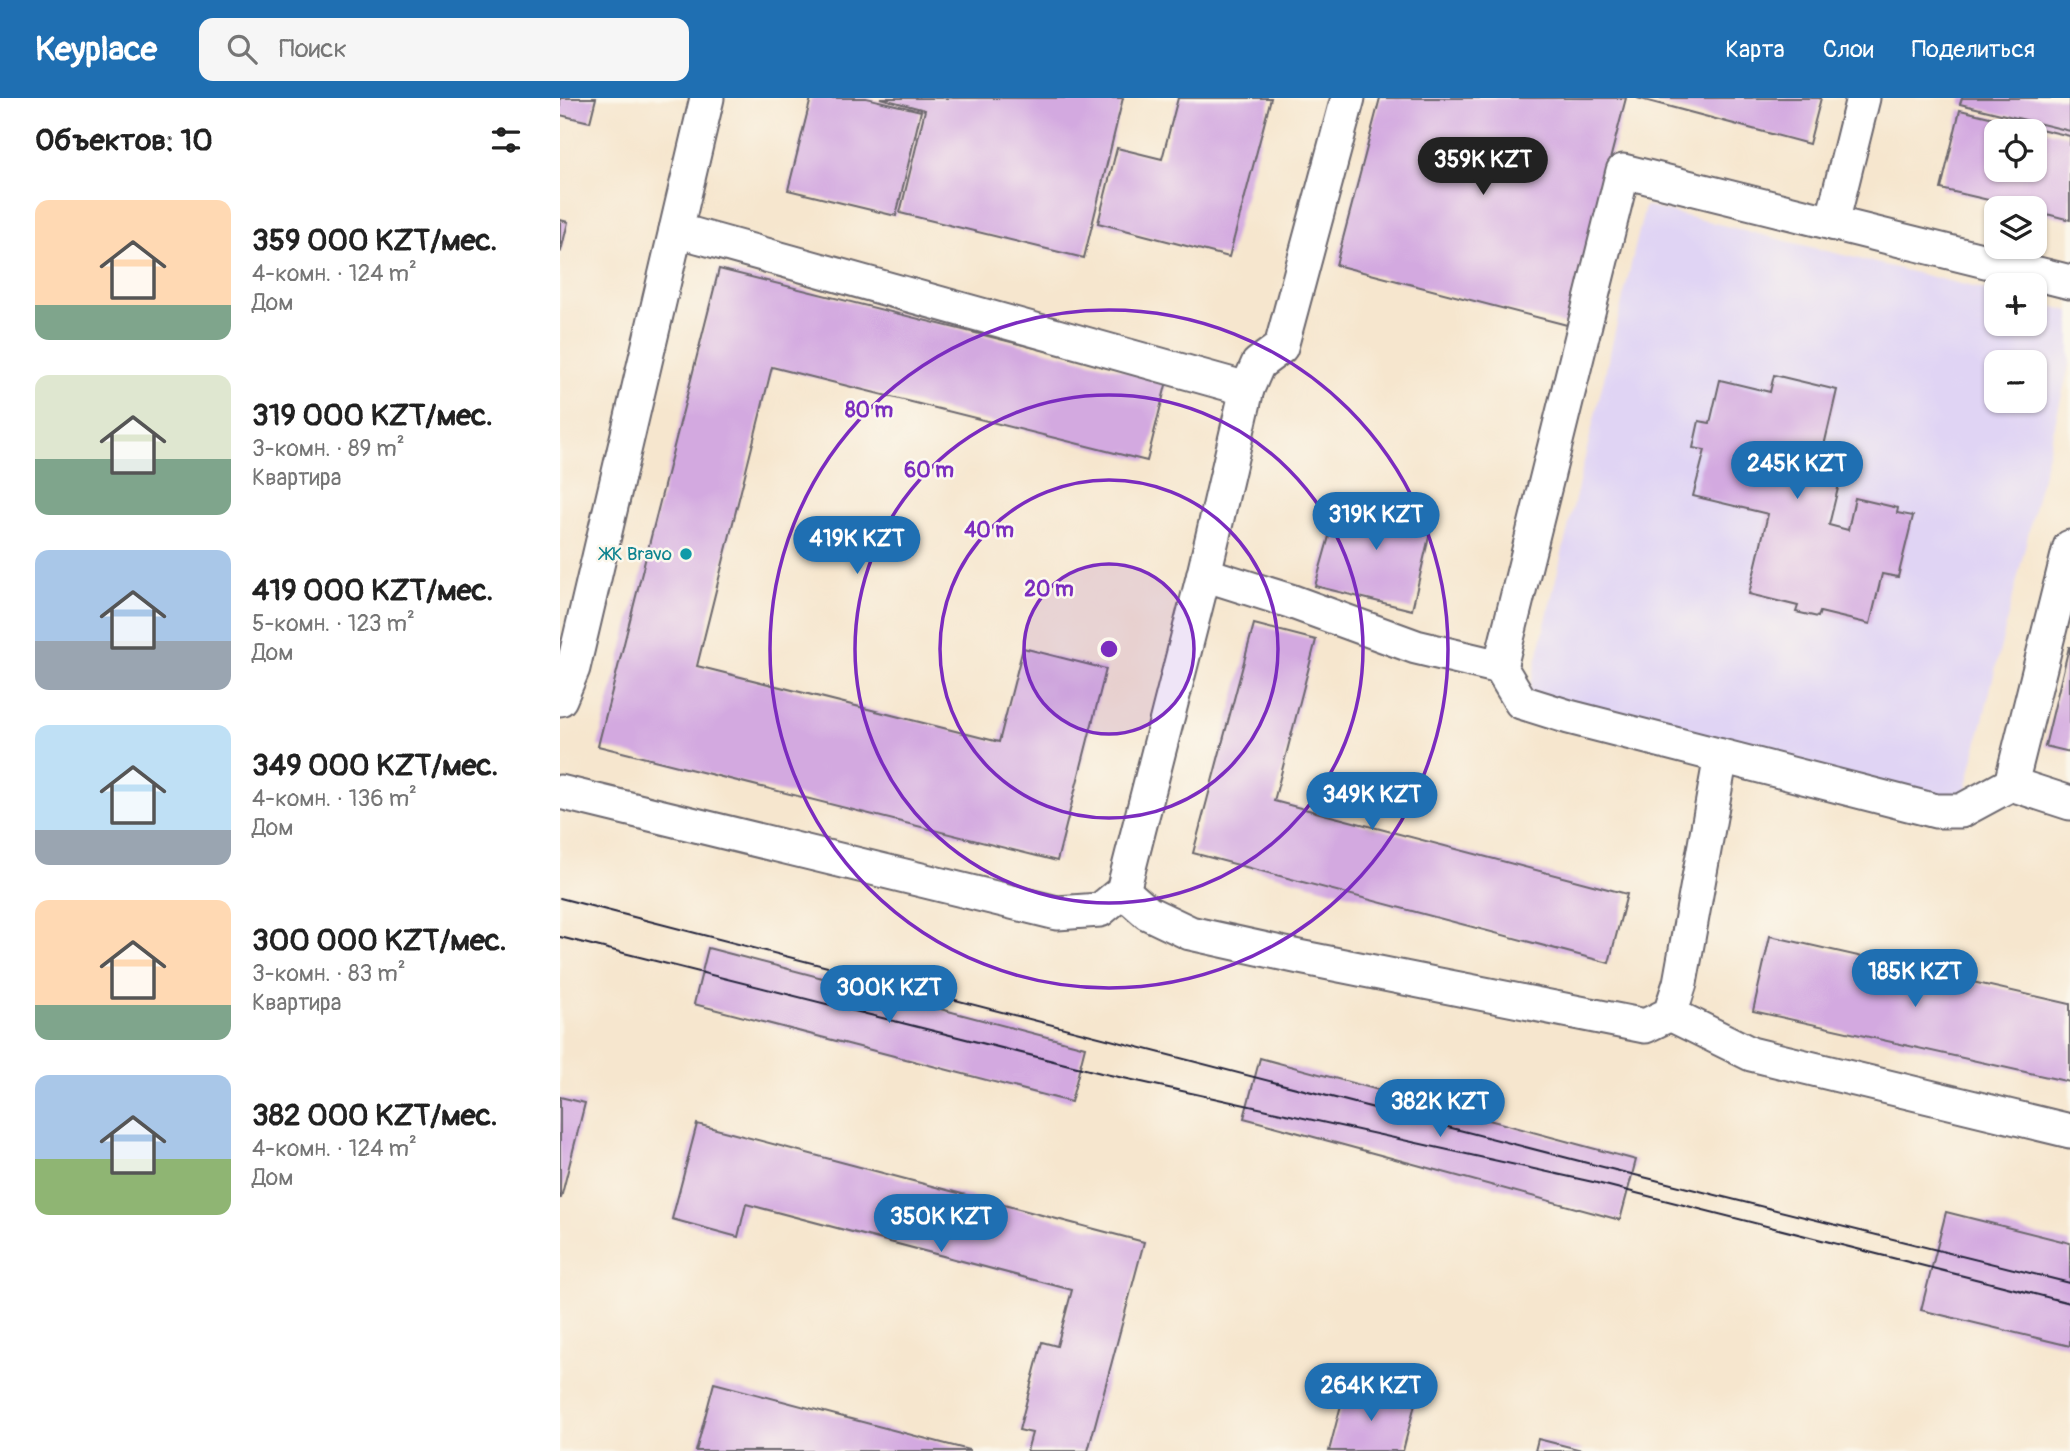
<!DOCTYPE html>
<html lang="ru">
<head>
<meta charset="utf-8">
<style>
  body { margin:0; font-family:Pangolin,sans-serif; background:#f6f6f6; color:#222; height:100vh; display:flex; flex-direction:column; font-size:26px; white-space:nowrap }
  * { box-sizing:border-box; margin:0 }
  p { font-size:23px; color:#767676 }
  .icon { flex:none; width:38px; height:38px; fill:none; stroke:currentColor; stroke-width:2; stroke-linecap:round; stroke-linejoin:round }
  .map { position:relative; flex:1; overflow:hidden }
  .drawer { display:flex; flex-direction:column; background:#fff; width:560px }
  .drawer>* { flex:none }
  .controls { position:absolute; left:1424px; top:21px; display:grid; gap:14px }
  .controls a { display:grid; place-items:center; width:63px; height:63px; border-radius:14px; background:#fff; box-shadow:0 2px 5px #0004; font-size:35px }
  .price { position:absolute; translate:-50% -60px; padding:0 16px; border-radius:24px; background:#1f6fb2; color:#fff; font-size:23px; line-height:46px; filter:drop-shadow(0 2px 4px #0008) }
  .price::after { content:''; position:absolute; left:50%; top:42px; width:21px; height:16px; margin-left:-10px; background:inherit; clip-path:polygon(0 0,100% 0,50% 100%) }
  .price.on { background:#222; color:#fff }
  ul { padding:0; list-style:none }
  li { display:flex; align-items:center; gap:21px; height:175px; padding:0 35px }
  li span { display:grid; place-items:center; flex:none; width:196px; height:140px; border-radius:14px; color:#555 }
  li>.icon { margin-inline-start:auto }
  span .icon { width:84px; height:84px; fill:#fffc; stroke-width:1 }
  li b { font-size:30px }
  h2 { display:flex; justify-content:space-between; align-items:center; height:84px; padding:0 35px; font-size:30px }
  header { display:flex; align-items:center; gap:42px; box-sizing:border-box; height:98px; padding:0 35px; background:#1f6fb2; color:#fff }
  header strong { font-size:33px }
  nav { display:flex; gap:38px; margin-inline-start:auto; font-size:24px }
  .search { width:490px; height:63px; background:#f6f6f6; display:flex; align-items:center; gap:18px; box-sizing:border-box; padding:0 24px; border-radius:14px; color:#767676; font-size:26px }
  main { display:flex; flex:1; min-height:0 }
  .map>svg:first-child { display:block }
</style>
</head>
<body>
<header>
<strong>Keyplace</strong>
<div class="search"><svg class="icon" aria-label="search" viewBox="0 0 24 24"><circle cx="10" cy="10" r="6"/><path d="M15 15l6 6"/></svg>Поиск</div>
<nav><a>Карта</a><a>Слои</a><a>Поделиться</a></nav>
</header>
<main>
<section class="drawer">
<h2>Объектов: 10<svg class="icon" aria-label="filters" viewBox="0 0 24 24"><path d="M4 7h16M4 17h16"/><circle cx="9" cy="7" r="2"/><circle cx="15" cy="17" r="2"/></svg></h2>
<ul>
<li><span style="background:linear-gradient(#ffd9b3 75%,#7fa58c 0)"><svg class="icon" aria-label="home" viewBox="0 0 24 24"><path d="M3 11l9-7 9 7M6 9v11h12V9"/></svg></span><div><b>359 000 KZT/мес.</b><p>4-комн. · 124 m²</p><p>Дом</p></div></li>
<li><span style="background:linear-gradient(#dfe7d0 60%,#7fa58c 0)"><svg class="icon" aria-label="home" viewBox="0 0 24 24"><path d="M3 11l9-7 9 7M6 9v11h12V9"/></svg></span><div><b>319 000 KZT/мес.</b><p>3-комн. · 89 m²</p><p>Квартира</p></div></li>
<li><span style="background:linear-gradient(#a9c7e8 65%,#9aa5b1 0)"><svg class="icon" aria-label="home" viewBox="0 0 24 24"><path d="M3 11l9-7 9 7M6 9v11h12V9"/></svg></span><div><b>419 000 KZT/мес.</b><p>5-комн. · 123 m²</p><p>Дом</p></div></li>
<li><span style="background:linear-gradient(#bfe0f5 75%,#9aa5b1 0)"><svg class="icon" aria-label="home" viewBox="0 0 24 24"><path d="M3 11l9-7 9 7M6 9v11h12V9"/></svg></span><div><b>349 000 KZT/мес.</b><p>4-комн. · 136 m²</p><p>Дом</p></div></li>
<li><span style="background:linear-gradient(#ffd9b3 75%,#7fa58c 0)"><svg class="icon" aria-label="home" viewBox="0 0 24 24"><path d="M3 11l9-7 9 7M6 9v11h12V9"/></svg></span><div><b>300 000 KZT/мес.</b><p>3-комн. · 83 m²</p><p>Квартира</p></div></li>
<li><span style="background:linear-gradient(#a9c7e8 60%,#8fb573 0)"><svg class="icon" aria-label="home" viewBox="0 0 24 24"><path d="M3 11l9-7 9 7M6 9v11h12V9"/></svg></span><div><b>382 000 KZT/мес.</b><p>4-комн. · 124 m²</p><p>Дом</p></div></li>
</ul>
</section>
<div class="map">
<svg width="1510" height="1353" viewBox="0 0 1510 1353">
  <rect width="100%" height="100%" fill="#fbf7ec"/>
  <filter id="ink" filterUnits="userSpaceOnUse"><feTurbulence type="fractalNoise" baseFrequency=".0143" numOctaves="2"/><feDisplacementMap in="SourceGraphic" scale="14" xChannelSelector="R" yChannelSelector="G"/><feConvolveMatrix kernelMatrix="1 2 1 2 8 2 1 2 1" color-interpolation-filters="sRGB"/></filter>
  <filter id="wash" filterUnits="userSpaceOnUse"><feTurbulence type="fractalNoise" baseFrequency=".00686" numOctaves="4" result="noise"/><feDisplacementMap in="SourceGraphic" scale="28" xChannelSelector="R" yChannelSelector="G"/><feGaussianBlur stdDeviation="1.57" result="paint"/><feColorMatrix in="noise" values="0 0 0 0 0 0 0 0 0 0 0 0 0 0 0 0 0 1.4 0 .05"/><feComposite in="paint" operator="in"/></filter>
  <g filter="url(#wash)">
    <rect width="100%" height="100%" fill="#f6e6ce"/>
    <path fill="#e0d4f4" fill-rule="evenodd" d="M1085 108 1437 195V226H1475V204L1510 213V264L1402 708 968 598ZM1437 264H1475V303H1437Z"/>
    <g id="blocks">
      <g fill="#d3a9e0" fill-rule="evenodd">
        <path d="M0 0H36L30 24 0 17Z"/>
        <path d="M251 0H306L361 13 336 118 228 92Z"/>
        <path d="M320 0H563L524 160 340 115 365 12Z"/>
        <path d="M618 0H711L669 159 538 125 557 50 602 61Z"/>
        <path d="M820 0H1066L1007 227 776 167Z"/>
        <path d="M1077 0H1261L1249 46Z"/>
        <path d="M1402 0H1510V33L1400 6Z"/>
        <path d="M1400 12 1510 38V122L1475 113V110H1463L1381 91ZM1437 33H1475V72H1437Z"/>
        <path d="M0 122 8 124 1 153 0 152Z"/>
        <path d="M159 171 607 283 587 363 212 269 137 568 439 644 463 550 546 571 497 763 38 648Z"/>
        <path d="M1214 277 1277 292 1263 352 1237 346 1233 366 1281 378 1269 427 1288 432 1295 400 1338 410 1337 415 1353 418 1338 479 1322 476 1310 526 1260 514 1258 519 1236 514 1238 508 1189 496 1208 416 1133 398 1145 352 1133 350 1139 323 1150 325 1160 282 1210 294Z"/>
        <path d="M781 396 874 417 852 512 755 488Z"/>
        <path d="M694 526 756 542 714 703 1067 796 1049 865 633 755Z"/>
        <path d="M1509 549H1510V654L1485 648Z"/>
        <path d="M1210 838 1510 906V984L1193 913Z"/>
        <path d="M148 850 525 949 511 1004 134 906Z"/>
        <path d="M700 960 1076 1062 1060 1122 684 1020Z"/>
        <path d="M0 999 25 1005 1 1100H0Z"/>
        <path d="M137 1026 584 1144 528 1353H467L472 1335 459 1332 482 1244 497 1248 512 1192 186 1106 178 1139 112 1121Z"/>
        <path d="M1386 1114 1510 1145V1248L1361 1212Z"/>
        <path d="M154 1285 409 1352V1353H136Z"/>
        <path d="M786 1288 855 1306 843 1353H769Z"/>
        <path d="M978 1341 1022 1352V1353H975Z"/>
      </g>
    </g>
  </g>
  <g filter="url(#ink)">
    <use href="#blocks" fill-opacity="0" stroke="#6c676e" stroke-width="2"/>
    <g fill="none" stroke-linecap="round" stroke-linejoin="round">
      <g stroke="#6c676e" stroke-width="37">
        <g id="minor">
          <path d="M1303 0 1272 125 1063 73 940 569 961 604 1009 619 1376 713H1401L1451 686 1510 449"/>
          <path d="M1272 125 1510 184"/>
          <path d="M116 132 687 291 698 266 721 249 788 0"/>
          <path d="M644 476 730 503 856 549 940 569"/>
          <path d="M0 601 13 570 147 0"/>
          <path d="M1451 686 1510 705"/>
          <path d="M0 694 497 815 540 812 563 793 644 476 687 291"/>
          <path d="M563 793 588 815 630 835 739 859 1085 928 1110 916 1120 885 1161 658"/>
          <path d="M1110 916 1191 956 1510 1033"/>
        </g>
      </g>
      <use href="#minor" stroke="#fff" stroke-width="33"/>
      <g stroke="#22223b" stroke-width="2">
        <path d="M0 800 1035 1067 1510 1185"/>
        <path d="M0 839 541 975 1033 1084 1510 1205"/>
      </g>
    </g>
  </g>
  <circle cx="549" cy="551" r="85" fill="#7b2cbf" fill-opacity=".12"/>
  <g fill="none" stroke="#7b2cbf" stroke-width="3.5">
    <circle cx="549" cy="551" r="85"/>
    <circle cx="549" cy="551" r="169"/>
    <circle cx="549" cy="551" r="254"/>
    <circle cx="549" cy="551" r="339"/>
  </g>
  <circle fill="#0f9aa8" stroke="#fbf7ec" stroke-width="2.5" cx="126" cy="456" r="7"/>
  <g text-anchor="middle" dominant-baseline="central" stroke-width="5" stroke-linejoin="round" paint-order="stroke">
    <g font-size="19" fill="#0d838f" stroke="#fbf7ec" text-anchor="end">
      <text x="112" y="456">ЖК Bravo</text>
    </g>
  </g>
  <circle cx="549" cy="551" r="10" fill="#7b2cbf" stroke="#fbf7ec" stroke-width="3.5"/>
  <g font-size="21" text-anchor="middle" font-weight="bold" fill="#7b2cbf" stroke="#fbf7ec" stroke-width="5" stroke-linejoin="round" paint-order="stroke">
    <text x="309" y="319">80 m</text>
    <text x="369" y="379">60 m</text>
    <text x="429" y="439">40 m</text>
    <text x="489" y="498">20 m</text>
  </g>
</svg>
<div class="controls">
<a><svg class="icon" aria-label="locate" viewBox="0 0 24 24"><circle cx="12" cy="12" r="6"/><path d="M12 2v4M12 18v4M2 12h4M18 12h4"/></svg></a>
<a><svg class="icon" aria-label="layers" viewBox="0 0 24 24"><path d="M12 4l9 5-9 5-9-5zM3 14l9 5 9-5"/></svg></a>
<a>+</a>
<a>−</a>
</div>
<b class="price on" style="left:923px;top:99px">359K KZT</b>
<b class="price" style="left:1237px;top:403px">245K KZT</b>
<b class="price" style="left:816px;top:454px">319K KZT</b>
<b class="price" style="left:297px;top:478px">419K KZT</b>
<b class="price" style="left:812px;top:734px">349K KZT</b>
<b class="price" style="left:1355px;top:911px">185K KZT</b>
<b class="price" style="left:329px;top:927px">300K KZT</b>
<b class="price" style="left:880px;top:1041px">382K KZT</b>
<b class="price" style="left:381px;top:1156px">350K KZT</b>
<b class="price" style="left:811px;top:1325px">264K KZT</b>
</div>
</main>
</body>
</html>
